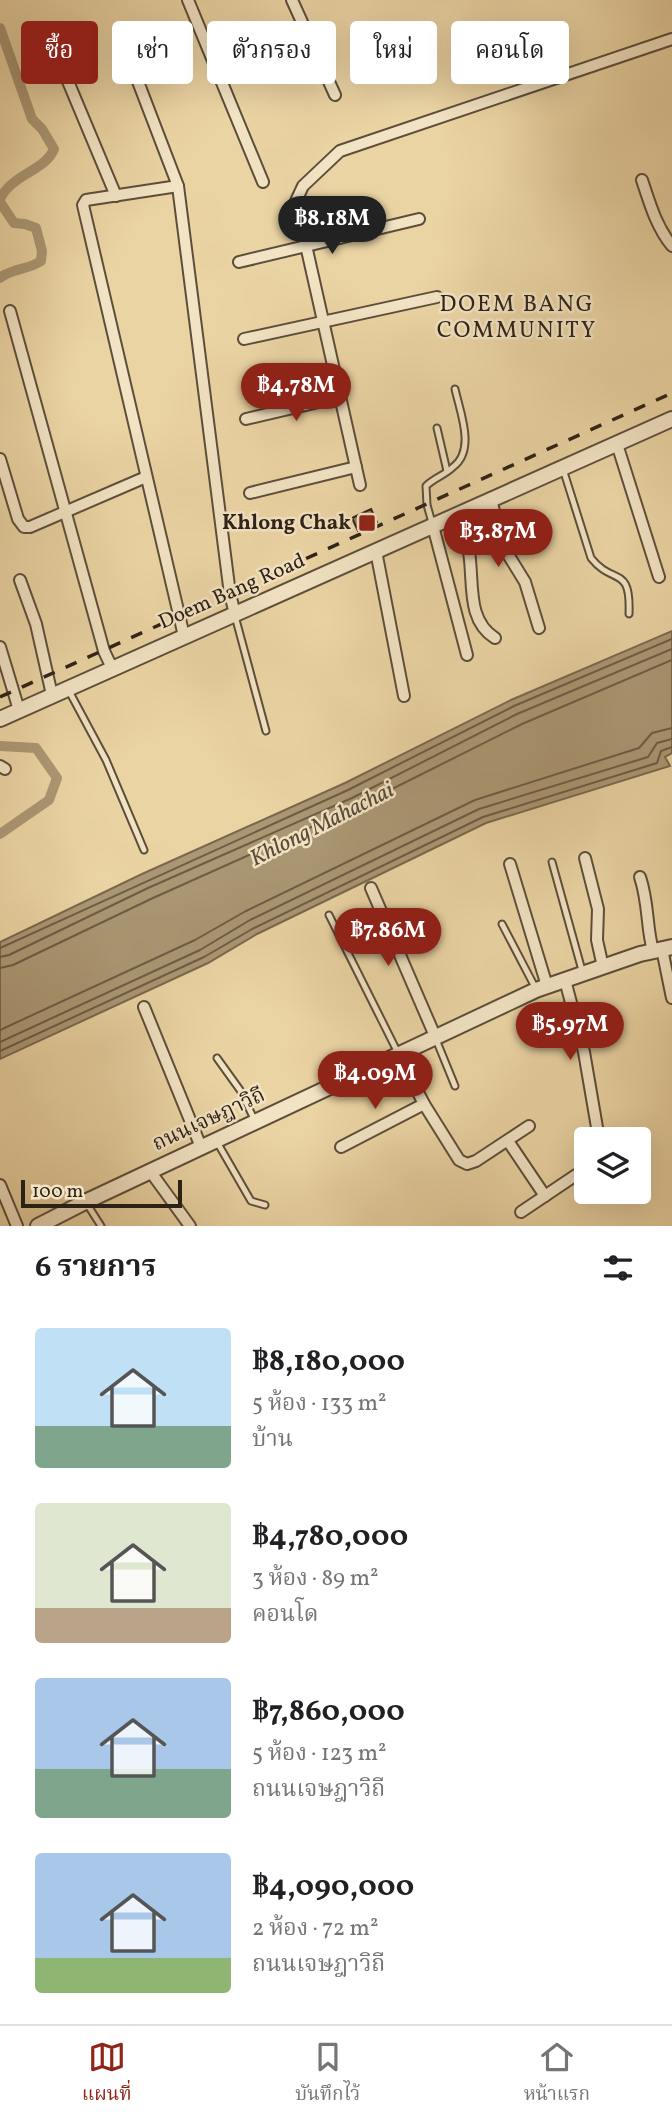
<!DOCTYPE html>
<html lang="th">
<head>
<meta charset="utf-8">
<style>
  body { margin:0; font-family:Vollkorn,"Noto Serif Thai",serif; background:#f2f2f2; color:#202124; height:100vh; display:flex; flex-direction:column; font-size:26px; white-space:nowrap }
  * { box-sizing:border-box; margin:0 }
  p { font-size:23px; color:#757577 }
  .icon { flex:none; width:38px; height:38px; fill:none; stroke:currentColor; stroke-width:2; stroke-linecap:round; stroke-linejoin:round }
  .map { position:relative; height:1226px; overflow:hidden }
  .details { display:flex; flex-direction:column; background:#fff; flex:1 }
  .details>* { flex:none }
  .guide { position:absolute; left:21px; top:21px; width:630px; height:63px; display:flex; gap:14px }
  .controls { position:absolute; left:574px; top:1127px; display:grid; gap:14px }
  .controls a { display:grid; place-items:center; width:77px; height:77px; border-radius:7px; background:#fff; box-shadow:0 7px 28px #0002; font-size:35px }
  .scale { position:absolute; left:21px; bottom:18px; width:161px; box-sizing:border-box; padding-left:7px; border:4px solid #2e2116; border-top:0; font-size:19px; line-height:24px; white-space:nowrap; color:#2e2116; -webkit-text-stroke:5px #f2e3c4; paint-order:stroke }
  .price { position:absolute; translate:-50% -60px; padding:0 16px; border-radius:24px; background:#8f2418; color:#fff; font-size:23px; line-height:46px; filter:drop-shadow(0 2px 4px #0008) }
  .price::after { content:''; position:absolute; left:50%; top:42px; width:21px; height:16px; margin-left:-10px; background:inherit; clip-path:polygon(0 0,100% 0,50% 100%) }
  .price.active { background:#222; color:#fff }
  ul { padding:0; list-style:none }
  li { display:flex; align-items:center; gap:21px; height:175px; padding:0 35px }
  li span { display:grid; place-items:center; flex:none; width:196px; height:140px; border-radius:7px; color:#555 }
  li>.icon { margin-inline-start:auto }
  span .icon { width:84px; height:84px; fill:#fffc; stroke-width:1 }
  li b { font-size:30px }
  h2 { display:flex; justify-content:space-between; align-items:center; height:84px; padding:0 35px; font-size:30px }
  .chip { padding:0 24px; border-radius:7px; background:#fff; box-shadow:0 7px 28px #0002; font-size:24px; line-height:63px }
  .chip.active { background:#8f2418; color:#fff }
  .menu { display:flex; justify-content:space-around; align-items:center; height:98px; border-top:2px solid #e0e0e0; background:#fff; font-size:19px; color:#757577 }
  .menu a { display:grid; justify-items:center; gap:4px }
  .menu .active { color:#8f2418 }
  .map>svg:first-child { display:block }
</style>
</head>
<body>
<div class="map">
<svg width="672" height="1226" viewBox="0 0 672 1226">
  <rect width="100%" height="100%" fill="#ebd4a4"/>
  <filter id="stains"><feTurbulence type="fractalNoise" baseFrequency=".00286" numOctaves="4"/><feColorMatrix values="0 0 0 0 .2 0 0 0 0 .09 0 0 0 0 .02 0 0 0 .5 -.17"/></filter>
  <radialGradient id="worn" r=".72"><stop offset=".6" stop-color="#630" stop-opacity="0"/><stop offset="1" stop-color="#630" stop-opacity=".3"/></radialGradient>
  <path fill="#ab9774" stroke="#79684e" stroke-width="2" d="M672 631V753L665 757 670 766 486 823 257 934 208 963 0 1059V942L142 874 345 783 511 700Z"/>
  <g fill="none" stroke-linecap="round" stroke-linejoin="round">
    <g stroke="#6c5c45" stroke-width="2">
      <path d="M0 948 348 790 514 706 672 639"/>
      <path d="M0 957 9 955 148 888 352 798 517 714 672 649"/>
      <path d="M0 968 13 965 153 898 356 807 522 724 672 660"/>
      <path d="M0 1030 195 940 246 911 475 800 639 748 652 733 672 728"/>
      <path d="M0 1042 200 950 250 920 479 809 648 757 657 743 672 739"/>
      <path d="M0 1051 204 957 254 928 483 817 657 763 661 751 672 747"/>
    </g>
    <g stroke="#ab9774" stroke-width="10">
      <path d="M0 28 32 119 42 129 54 149C45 171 12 174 0 199"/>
      <path d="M0 202 14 223 25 224 36 228 42 251 41 261C28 270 12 268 0 278"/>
      <path d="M0 746 36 748 57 778 49 800 0 834"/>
    </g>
  </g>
  <path fill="#907e60" stroke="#2e2116" stroke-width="2" d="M371 509 377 522 358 531 352 518Z"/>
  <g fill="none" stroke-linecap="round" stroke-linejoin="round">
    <g stroke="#5d4e3a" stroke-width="9">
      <g id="service">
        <path d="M437 428 447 471"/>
        <path d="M563 469 591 558C613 586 631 564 629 614"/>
        <path d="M433 526 427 505 426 486C434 478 445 475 453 467 476 450 460 412 455 389"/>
        <path d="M235 616 266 731"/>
        <path d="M69 691 106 760 144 850"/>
        <path d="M552 862 583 974"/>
        <path d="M329 915 398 1053"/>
        <path d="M502 924 536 989"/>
        <path d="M435 1037 455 1086"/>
        <path d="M217 1058 240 1090 255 1121"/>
        <path d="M217 1142 251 1201 265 1205"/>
        <path d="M87 1204 101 1226"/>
      </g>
    </g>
    <g stroke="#5d4e3a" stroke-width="14">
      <g id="minor">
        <path d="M188 0 263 182"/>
        <path d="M292 0 335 95"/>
        <path d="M119 32 178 186 230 594 235 614"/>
        <path d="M62 67 116 196"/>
        <path d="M642 180C650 204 656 226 672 246"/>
        <path d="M178 186 86 200 83 205 184 636"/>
        <path d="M239 262 419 219"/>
        <path d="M10 311 104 651 112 668"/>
        <path d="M244 339 437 297"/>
        <path d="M246 419 340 397"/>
        <path d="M617 444 659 577"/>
        <path d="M0 459 18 519 24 527H30L146 477"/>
        <path d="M360 485 296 201 303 186 340 151 672 39"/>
        <path d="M250 493 356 467"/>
        <path d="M491 500 504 548 525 582 539 628"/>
        <path d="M457 515C461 527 467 539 469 552 474 582 466 620 495 638"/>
        <path d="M433 526 467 655"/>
        <path d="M376 551 404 696"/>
        <path d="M20 580 36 624 52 695"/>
        <path d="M0 647 19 710"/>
        <path d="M0 766 5 769"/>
        <path d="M585 858 598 909 597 940 603 967"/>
        <path d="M510 864 547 986"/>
        <path d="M640 877C649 904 646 925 653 951"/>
        <path d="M371 888 435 1036"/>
        <path d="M662 949 672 998"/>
        <path d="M565 980 584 1052 599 1139"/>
        <path d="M144 1007 201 1147"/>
        <path d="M398 1053 424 1104 459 1160 467 1164 476 1161 529 1126"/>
        <path d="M508 1141 545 1196"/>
        <path d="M341 1147 424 1104"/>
        <path d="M150 1171 190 1226"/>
        <path d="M0 1185 17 1226"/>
        <path d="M521 1212 576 1175"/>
      </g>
    </g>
    <g stroke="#5d4e3a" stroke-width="18">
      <g id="tertiary">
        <path d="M0 719 672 419"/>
        <path d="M38 1226 85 1202 536 990 640 954 672 947"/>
      </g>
    </g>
    <use href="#service" stroke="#f2e3c4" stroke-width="5"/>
    <use href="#minor" stroke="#f2e3c4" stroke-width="10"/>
    <use href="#tertiary" stroke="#f2e3c4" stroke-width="14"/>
    <path stroke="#2e2116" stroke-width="3.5" stroke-dasharray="12 12" stroke-linecap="butt" d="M0 697 672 393"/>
  </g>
  <rect fill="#8f2418" stroke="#f2e3c4" stroke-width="2.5" x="358" y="514" width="18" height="18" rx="3.5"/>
  <g text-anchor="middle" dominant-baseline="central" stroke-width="5" stroke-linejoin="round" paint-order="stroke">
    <g font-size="21" font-weight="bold" fill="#2e2116" stroke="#f2e3c4" text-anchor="end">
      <text x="351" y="523">Khlong Chak</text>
    </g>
    <g font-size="21" fill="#2e2116" stroke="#f2e3c4">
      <text transform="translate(232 592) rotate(-24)">Doem Bang Road</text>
      <text transform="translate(209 1120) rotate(-25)">ถนนเจษฎาวิถี</text>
    </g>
    <g font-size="23" letter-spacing="2" fill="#2e2116" stroke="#f2e3c4">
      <text x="517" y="305">DOEM BANG<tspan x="517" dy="26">COMMUNITY</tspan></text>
    </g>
    <g font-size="23" font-style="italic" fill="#5a4a37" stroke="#f2e3c4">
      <text transform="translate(322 825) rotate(-27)">Khlong Mahachai</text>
    </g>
  </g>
  <rect width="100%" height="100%" filter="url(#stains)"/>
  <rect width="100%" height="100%" fill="url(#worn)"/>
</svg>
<div class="controls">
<a><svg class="icon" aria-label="layers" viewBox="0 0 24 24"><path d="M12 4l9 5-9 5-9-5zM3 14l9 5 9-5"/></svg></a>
</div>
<div class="scale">100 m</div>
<b class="price active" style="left:332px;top:256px">฿8.18M</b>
<b class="price" style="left:296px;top:423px">฿4.78M</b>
<b class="price" style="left:498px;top:569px">฿3.87M</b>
<b class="price" style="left:388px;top:968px">฿7.86M</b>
<b class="price" style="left:570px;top:1062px">฿5.97M</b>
<b class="price" style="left:375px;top:1111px">฿4.09M</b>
<div class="guide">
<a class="chip active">ซื้อ</a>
<a class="chip">เช่า</a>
<a class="chip">ตัวกรอง</a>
<a class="chip">ใหม่</a>
<a class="chip">คอนโด</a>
</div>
</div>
<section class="details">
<h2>6 รายการ<svg class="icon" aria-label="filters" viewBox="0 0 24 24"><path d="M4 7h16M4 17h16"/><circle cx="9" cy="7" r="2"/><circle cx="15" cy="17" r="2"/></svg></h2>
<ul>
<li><span style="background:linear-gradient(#bfe0f5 70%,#7fa58c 0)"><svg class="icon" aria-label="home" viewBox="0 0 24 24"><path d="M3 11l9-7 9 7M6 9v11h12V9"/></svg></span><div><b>฿8,180,000</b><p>5 ห้อง · 133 m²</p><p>บ้าน</p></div></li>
<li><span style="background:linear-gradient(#dfe7d0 75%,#b9a48a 0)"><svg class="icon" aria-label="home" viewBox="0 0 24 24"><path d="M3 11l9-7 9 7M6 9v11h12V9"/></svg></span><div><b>฿4,780,000</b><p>3 ห้อง · 89 m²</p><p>คอนโด</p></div></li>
<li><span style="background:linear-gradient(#a9c7e8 65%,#7fa58c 0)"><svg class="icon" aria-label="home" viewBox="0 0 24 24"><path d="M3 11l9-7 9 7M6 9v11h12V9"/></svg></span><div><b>฿7,860,000</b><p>5 ห้อง · 123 m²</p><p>ถนนเจษฎาวิถี</p></div></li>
<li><span style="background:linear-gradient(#a9c7e8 75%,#8fb573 0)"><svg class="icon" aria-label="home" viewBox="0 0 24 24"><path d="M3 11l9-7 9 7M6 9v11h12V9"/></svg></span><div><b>฿4,090,000</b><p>2 ห้อง · 72 m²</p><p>ถนนเจษฎาวิถี</p></div></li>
</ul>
</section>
<nav class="menu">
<a class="active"><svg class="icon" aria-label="map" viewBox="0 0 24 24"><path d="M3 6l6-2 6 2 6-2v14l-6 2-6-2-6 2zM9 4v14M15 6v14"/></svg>แผนที่</a>
<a><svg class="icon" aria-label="saved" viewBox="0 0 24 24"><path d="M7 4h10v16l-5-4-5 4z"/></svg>บันทึกไว้</a>
<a><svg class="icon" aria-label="home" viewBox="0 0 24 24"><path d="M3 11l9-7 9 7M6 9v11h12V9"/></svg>หน้าแรก</a>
</nav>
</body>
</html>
